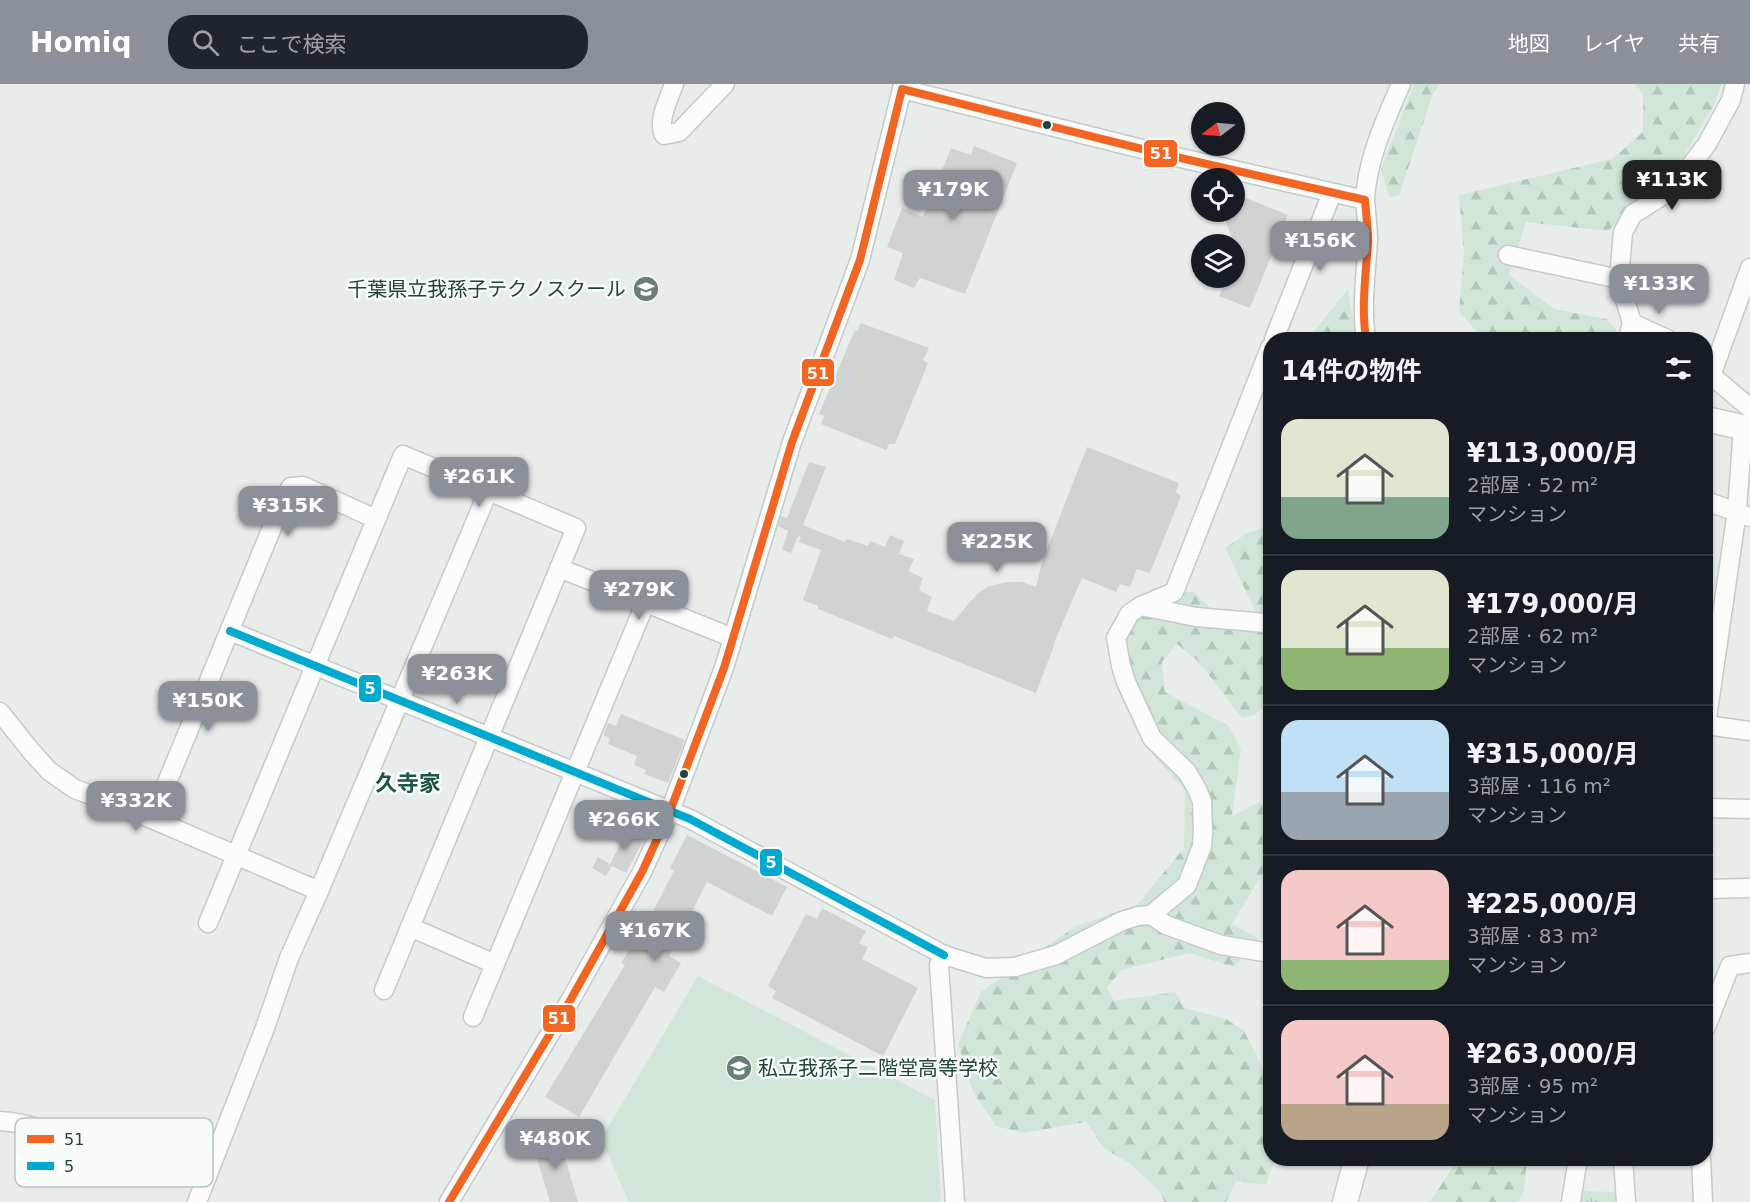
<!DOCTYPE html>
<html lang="ja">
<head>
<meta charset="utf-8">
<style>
  body { margin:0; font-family:"DejaVu Sans","Noto Sans JP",sans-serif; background:#20242c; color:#f1f3f6; height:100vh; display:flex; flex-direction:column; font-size:22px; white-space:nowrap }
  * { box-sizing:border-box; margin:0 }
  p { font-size:20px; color:#9ea1a6 }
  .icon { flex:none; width:33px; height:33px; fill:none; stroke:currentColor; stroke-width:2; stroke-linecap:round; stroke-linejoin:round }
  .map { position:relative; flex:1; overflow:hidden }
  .drawer { position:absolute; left:1263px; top:248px; width:450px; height:834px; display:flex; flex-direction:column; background:#171b24; border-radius:24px; box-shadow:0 2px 4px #0004 }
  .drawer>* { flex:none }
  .needle { width:39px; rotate:254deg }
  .tools { position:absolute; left:1191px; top:18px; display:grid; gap:12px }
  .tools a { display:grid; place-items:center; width:54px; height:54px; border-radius:50%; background:#171b24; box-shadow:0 2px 4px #0004; font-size:30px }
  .price { position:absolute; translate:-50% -51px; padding:0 14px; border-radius:12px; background:#8c9099; color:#fff; font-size:20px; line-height:39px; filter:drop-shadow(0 2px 3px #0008) }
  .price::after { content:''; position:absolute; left:50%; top:36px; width:18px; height:14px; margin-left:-9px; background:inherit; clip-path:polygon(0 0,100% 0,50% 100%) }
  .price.on { background:#222; color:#fff }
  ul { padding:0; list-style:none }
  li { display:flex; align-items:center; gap:18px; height:150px; padding:0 18px }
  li+li { border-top:2px solid #363941 }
  li span { display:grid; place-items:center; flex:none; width:168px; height:120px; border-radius:18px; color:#555 }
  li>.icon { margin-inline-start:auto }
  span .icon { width:72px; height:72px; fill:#fffc; stroke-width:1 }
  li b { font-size:26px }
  h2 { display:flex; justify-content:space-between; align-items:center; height:72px; padding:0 18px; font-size:26px }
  header { display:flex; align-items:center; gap:36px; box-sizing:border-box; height:84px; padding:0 30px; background:#8c9099; color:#fff }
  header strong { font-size:28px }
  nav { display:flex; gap:33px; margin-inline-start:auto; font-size:21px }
  .search { width:420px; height:54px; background:#20242c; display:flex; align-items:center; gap:15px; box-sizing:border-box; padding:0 21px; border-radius:24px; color:#9ea1a6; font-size:22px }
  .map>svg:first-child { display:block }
</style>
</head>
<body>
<header>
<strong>Homiq</strong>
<div class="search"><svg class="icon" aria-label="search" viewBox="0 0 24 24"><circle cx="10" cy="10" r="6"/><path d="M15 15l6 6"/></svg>ここで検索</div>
<nav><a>地図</a><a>レイヤ</a><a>共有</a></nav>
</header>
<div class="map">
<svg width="1750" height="1118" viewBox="0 0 1750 1118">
  <defs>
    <pattern id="grass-tufts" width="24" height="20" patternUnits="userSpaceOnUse" patternTransform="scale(1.5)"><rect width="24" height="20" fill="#d1e6d8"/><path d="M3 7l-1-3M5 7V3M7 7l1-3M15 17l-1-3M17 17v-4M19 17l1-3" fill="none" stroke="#b3c6ba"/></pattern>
    <pattern id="forest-firs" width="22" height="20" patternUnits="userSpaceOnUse" patternTransform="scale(1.5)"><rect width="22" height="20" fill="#d1e6d8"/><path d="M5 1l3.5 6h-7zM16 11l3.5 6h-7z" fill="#b3c6ba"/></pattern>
  </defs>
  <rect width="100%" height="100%" fill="#e8edeb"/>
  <path fill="url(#grass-tufts)" d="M1581 1107 1617 1108 1618 1118H1579Z"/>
  <g fill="url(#forest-firs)">
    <path d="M1414 0H1440L1433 10 1399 111 1390 114 1381 85Z"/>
    <path d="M1635 0H1722L1714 21 1679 80 1608 147 1526 138 1509 191 1554 225 1607 235 1617 247 1615 255H1483L1459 227 1464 170 1459 111 1612 75 1643 48V10Z"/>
    <path d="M1348 205 1352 232 1360 255H1308Z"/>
    <path d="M1270 433V619L1254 631 1242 634 1198 577 1177 560 1162 578 1165 608 1229 642 1241 665 1232 732 1260 718 1270 729V777L1232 840 1259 855 1234 883 1189 869 1122 886 1107 903 1114 917 1175 908 1185 924 1226 935 1244 947 1270 998V1074H1275L1266 1101 1236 1097 1226 1118H1164L1161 1109 1131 1080 1105 1065 1086 1038 1023 1049 996 1042 973 1008 958 960 981 908 1076 842 1137 821 1184 764 1185 707 1146 663 1112 586 1110 543 1152 504 1193 508 1233 545 1256 528 1225 464 1247 449 1262 444Z"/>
    <path d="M1459 1074H1527L1524 1107 1518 1118H1430Z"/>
  </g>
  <path fill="#d1e6d8" d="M698 892 935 1016 941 1118H629L601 1055Z"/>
  <g fill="#cfd4d2">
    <path d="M974 62 1017 79 965 210 920 194 914 204 894 196 903 169 887 163 902 124 923 133 951 64 971 71Z"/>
    <path d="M1234 109 1288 131 1250 224 1219 212 1227 194H1234V174L1237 167 1222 128H1234Z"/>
    <path d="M861 239 929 264 923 276 928 279 895 360H889L886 366 821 340 824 332 819 330 854 248 858 246Z"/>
    <path d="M1087 363 1179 399 1176 408 1181 412 1150 489 1137 485 1130 503 1120 500 1116 508 1082 494 1054 559H1055L1036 609 894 552 892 555 818 525V522L803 516 821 466 799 458 801 453 798 452 791 469 782 466 788 447 778 442 781 432 791 436 787 434 809 378 826 383 803 441 845 458 847 455 868 462 870 457 885 463 890 451 904 457 899 470 914 475 908 487 923 494 919 506 932 513 927 527 954 537 977 510 988 503 1007 498H1022L1036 503 1042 478Z"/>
    <path d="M621 630 685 656 668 699 644 690 646 686 634 681 637 672 608 660 610 654 603 651 608 639 616 642Z"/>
    <path d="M633 737 649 746 626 789 612 782 606 792 592 784 598 773 610 780Z"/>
    <path d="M687 751 787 803 772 832 707 798 669 872 681 879 664 908 655 903 579 1033 545 1013 625 881 621 879 637 853 639 854 674 787 670 784Z"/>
    <path d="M822 824 866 847 859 859 868 863 862 875 918 904 883 972 772 914 776 907 768 902 806 830 817 835Z"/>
    <path d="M558 1050 578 1118H550L532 1058Z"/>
  </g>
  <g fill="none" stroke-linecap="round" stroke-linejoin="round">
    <g stroke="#c5cac8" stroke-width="21">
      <g id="minor">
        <path d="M674 0C669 15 657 36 664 51L679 48 725 0"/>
        <path d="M1365 116C1367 75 1385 37 1401 0"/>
        <path d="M1508 171 1619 195"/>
        <path d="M1632 239 1667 255"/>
        <path d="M1274 255 1332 109"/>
        <path d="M1628 255 1632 239 1619 195 1623 148 1633 130 1673 105 1707 60 1731 16 1735 0"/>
        <path d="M1706 287 1750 324"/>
        <path d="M1711 292 1750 184"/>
        <path d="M1706 417 1750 433"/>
        <path d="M559 484 733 554"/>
        <path d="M1141 522 1196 533 1266 539 1270 542"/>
        <path d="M230 547 690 735 944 871"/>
        <path d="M0 628 31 667 49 687 75 705 152 735 319 807"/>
        <path d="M1706 641 1737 427 1743 344"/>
        <path d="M1706 641 1750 647"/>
        <path d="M1706 724 1750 725"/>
        <path d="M152 735 285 412 291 403 303 402 376 435"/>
        <path d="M1706 805 1750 804"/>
        <path d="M1151 831 1187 801 1202 762 1203 748 1202 717 1197 705 1187 688 1152 654 1126 598 1121 582 1116 554 1130 529 1141 522 1174 508 1270 264"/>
        <path d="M208 839 403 371 576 444 384 906"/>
        <path d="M410 843 495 880"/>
        <path d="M473 933 645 520"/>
        <path d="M1706 943 1730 882 1750 879"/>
        <path d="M0 1037C34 1039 62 1054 94 1064 131 1075 169 1085 206 1095"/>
        <path d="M1623 1074 1626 1118"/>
        <path d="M1701 1074 1703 1118"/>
        <path d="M197 1118 265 944 289 874 319 807 488 408"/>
        <path d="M449 1118 571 915 642 788 670 727 724 584 792 358 860 176 902 5 1150 67 1365 116C1366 129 1368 144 1368 157 1366 190 1361 222 1366 255"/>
        <path d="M955 1118 939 881 944 871 986 884 1015 883 1056 871 1122 837 1138 832 1151 831 1166 841 1221 861 1270 869"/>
        <path d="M1571 1118 1578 1074"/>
      </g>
    </g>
    <g stroke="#c5cac8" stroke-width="27">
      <g id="tertiary">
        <path d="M1706 335 1750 345"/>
        <path d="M1345 1118 1357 1074"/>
      </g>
    </g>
    <use href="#minor" stroke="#fcfcfc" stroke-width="18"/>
    <use href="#tertiary" stroke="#fcfcfc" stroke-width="24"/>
    <g stroke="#f7fbf9" stroke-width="12">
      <path id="bus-1" d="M449 1118 571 915 642 788 670 727 724 584 792 358 860 176 902 5 1150 67 1365 116C1366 129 1368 144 1368 157 1366 190 1361 222 1366 255"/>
    </g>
    <g stroke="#f7fbf9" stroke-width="12">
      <path id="bus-2" d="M230 547 690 735 944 871"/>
    </g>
    <use href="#bus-1" stroke="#f26522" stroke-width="8"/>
    <use href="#bus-2" stroke="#00a9ce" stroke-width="8"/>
  </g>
  <defs>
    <g id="university-disc" transform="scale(1.35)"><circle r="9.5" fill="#697e78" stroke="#f7fbf9"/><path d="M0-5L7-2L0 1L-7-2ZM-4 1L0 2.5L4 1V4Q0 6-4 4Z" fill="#fff"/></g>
    <g id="school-disc" transform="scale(1.35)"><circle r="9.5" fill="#697e78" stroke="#f7fbf9"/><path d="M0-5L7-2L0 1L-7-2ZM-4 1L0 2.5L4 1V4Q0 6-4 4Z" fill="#fff"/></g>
  </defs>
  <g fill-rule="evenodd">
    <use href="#university-disc" x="646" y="205"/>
    <use href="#school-disc" x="739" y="984"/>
  </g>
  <g fill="#24423a" stroke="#f7fbf9" stroke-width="2">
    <circle cx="1047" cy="41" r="5"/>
    <circle cx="684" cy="690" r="5"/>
  </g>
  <g text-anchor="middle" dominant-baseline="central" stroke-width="5" stroke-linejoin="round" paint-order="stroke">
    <g font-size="20" fill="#24423a" stroke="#f7fbf9" text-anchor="end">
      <text x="626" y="205">千葉県立我孫子テクノスクール</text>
      <text x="758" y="984" text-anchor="start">私立我孫子二階堂高等学校</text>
    </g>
    <g font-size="22" font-weight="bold" fill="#1f5548" stroke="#f7fbf9">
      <text x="408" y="699">久寺家</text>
    </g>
  </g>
  <rect x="15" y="1034" width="198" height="69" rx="9" fill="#f7fbf9" stroke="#b8c4c0" stroke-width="1.5"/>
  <rect x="27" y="1051" width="27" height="8" fill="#f26522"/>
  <rect x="27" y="1078" width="27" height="8" fill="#00a9ce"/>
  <g font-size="16" fill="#24423a">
    <text x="64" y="1061">51</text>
    <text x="64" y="1088">5</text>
  </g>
  <g stroke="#f7fbf9" stroke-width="2">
    <rect x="1143" y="55" width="35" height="29" rx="6" fill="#f26522"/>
    <rect x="801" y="274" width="34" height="29" rx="6" fill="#f26522"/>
    <rect x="358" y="590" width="24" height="29" rx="6" fill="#00a9ce"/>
    <rect x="759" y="764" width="24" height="29" rx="6" fill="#00a9ce"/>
    <rect x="542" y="920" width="34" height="29" rx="6" fill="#f26522"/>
  </g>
  <g font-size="16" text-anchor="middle" font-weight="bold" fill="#fff">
    <text x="1161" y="75">51</text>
    <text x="818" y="295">51</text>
    <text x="370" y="610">5</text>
    <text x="771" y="784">5</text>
    <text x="559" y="940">51</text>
  </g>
</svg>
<div class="tools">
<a><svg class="needle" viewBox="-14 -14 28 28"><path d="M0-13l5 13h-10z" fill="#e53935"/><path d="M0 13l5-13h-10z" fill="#9ea1a6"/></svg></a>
<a><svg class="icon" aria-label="locate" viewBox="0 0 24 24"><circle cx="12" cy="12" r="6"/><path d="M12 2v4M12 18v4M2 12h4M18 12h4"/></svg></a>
<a><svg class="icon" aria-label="layers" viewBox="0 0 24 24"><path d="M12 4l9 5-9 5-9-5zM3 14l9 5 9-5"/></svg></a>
</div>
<b class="price on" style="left:1672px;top:127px">¥113K</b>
<b class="price" style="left:953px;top:137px">¥179K</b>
<b class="price" style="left:1320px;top:188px">¥156K</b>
<b class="price" style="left:1659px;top:231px">¥133K</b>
<b class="price" style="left:479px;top:424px">¥261K</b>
<b class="price" style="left:288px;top:453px">¥315K</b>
<b class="price" style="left:997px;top:489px">¥225K</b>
<b class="price" style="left:639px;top:537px">¥279K</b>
<b class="price" style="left:457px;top:621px">¥263K</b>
<b class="price" style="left:208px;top:648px">¥150K</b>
<b class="price" style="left:136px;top:748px">¥332K</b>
<b class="price" style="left:624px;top:767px">¥266K</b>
<b class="price" style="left:655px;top:878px">¥167K</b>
<b class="price" style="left:555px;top:1086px">¥480K</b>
<section class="drawer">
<h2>14件の物件<svg class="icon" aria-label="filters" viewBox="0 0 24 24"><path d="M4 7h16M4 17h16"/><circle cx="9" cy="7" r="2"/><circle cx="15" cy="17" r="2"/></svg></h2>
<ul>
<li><span style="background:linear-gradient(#dfe7d0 65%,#7fa58c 0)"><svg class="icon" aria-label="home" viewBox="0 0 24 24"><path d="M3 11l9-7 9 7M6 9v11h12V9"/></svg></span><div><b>¥113,000/月</b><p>2部屋 · 52 m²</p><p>マンション</p></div></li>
<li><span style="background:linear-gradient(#dfe7d0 65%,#8fb573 0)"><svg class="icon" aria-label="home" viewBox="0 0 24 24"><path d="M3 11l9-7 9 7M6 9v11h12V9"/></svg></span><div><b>¥179,000/月</b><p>2部屋 · 62 m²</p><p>マンション</p></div></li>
<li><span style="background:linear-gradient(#bfe0f5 60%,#9aa5b1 0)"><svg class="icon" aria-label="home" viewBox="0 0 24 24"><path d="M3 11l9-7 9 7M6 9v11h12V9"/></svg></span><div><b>¥315,000/月</b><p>3部屋 · 116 m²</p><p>マンション</p></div></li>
<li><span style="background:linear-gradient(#f6c9c9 75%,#8fb573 0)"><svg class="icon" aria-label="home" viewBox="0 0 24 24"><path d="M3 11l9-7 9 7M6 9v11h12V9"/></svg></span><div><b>¥225,000/月</b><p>3部屋 · 83 m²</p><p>マンション</p></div></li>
<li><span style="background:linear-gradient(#f6c9c9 70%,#b9a48a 0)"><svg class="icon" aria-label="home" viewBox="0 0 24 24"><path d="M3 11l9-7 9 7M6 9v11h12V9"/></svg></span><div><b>¥263,000/月</b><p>3部屋 · 95 m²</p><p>マンション</p></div></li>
</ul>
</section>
</div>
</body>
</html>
